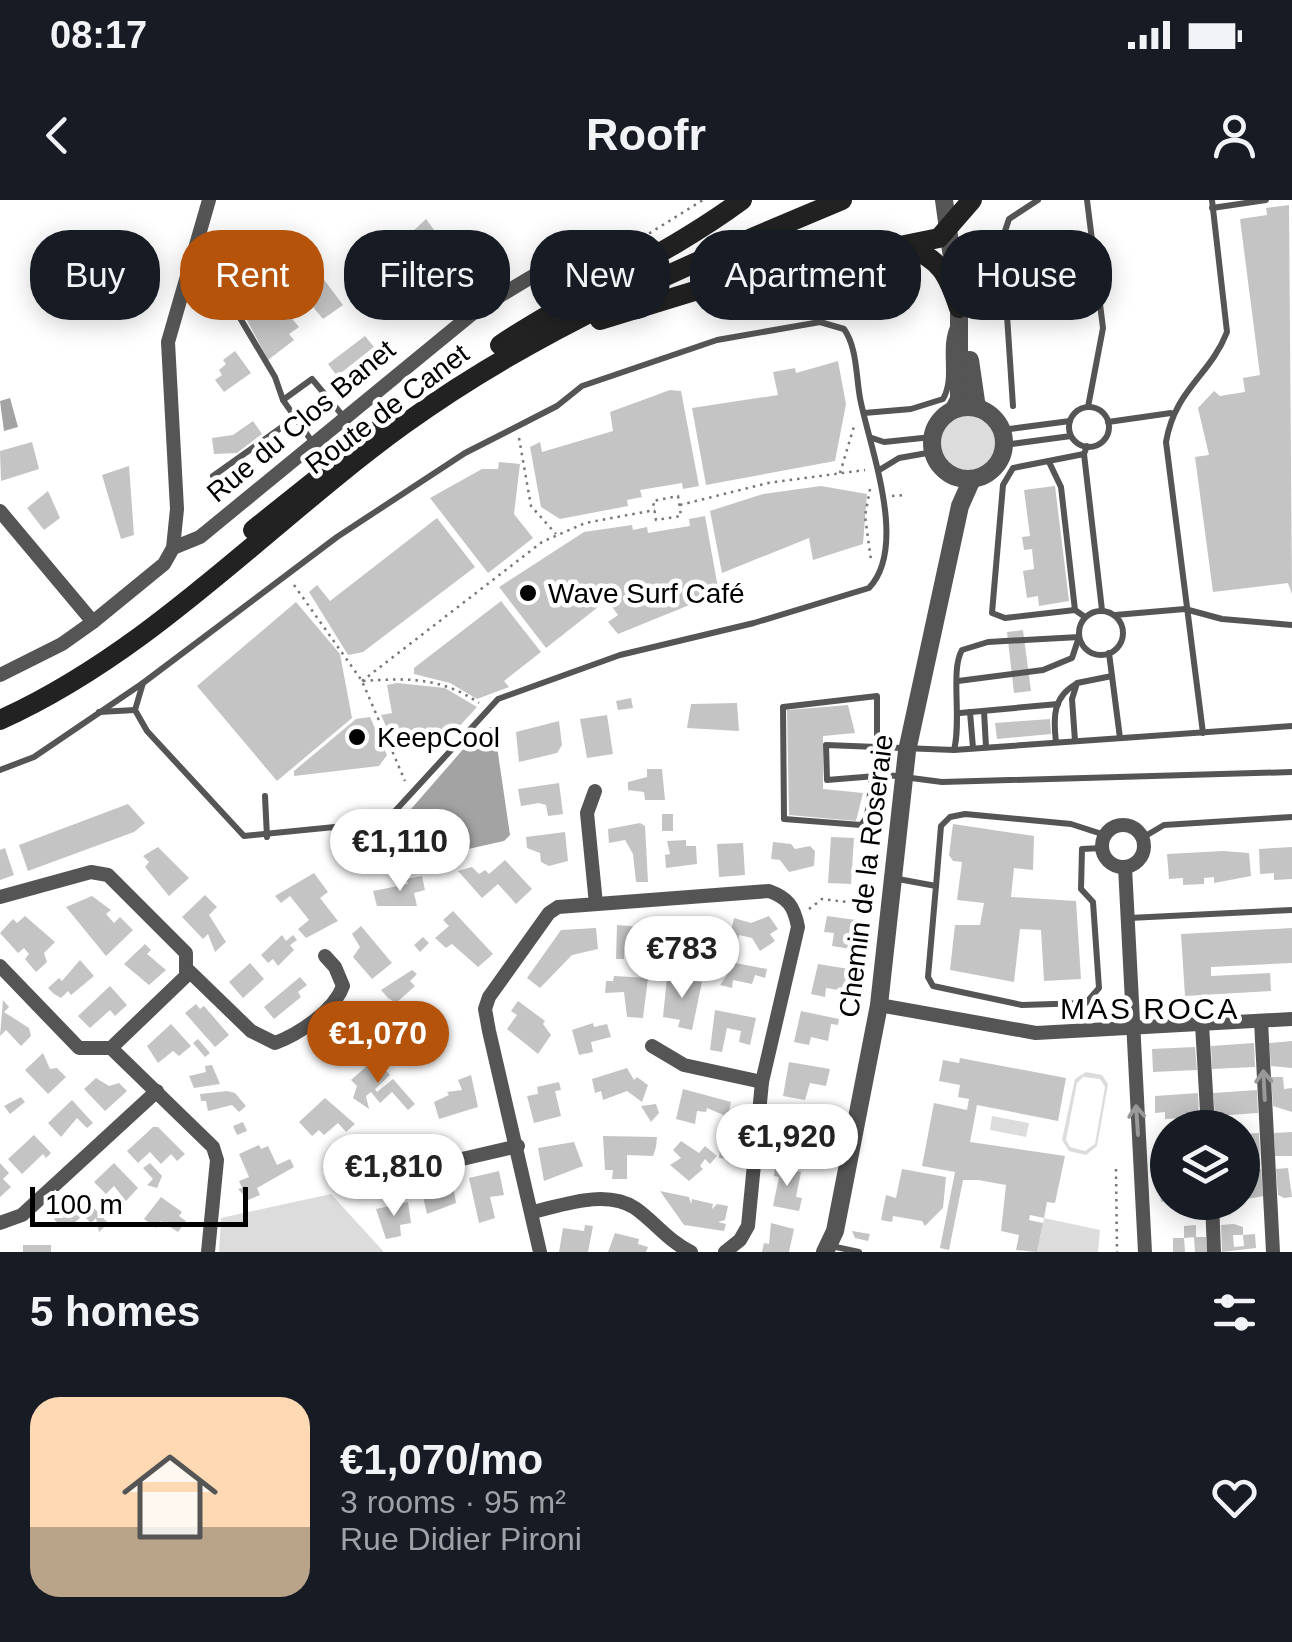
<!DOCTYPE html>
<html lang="en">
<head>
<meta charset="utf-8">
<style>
  body { margin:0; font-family:Arial,sans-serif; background:#20242c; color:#f1f3f6; height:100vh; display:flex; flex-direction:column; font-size:38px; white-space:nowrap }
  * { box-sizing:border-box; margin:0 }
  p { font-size:32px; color:#9ea1a6 }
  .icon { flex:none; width:55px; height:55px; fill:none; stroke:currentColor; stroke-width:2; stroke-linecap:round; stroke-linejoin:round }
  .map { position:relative; height:1052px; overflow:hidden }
  .sheet { display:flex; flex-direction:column; background:#171b24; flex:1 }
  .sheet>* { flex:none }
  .top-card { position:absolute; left:30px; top:30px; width:1232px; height:90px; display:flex; gap:20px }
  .fabs { position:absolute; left:1150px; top:910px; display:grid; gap:20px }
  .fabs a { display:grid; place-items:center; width:110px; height:110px; border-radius:50%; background:#171b24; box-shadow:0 5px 25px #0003; font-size:50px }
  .scale { position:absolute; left:30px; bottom:25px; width:218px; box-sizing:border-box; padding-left:10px; border:5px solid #000; border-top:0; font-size:28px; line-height:35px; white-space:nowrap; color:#000; -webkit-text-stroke:8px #fff; paint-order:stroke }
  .price { position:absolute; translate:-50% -85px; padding:0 22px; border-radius:35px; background:#fff; color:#222; font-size:32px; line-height:65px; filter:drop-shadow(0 2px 5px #0008) }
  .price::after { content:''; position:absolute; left:50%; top:60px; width:30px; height:22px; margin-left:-15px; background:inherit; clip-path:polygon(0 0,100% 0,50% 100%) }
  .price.current { background:#b45309; color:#fff }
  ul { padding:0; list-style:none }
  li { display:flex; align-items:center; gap:30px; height:250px; padding:0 30px }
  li+li { border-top:2px solid #363941 }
  li span { display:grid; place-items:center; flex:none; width:280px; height:200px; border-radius:30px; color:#555 }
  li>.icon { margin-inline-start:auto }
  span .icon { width:120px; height:120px; fill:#fffc; stroke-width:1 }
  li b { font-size:42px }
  h2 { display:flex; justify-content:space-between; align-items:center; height:120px; padding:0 30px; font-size:42px }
  .tag { padding:0 35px; border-radius:40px; background:#171b24; box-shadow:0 5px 25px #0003; font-size:35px; line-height:90px }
  .tag.current { background:#b45309; color:#fff }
  .status { display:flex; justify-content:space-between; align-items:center; height:70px; padding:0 50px; background:#171b24; direction:ltr }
  .status svg { height:28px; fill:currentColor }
  header { display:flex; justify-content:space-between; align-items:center; height:130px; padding:0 30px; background:#171b24; font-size:45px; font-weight:700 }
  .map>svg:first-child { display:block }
</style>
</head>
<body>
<div class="status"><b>08:17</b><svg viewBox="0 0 49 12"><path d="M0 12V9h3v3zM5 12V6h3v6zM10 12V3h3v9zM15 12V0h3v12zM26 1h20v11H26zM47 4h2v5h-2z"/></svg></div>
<header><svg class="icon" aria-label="back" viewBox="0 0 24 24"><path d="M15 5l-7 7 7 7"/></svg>Roofr<svg class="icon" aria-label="person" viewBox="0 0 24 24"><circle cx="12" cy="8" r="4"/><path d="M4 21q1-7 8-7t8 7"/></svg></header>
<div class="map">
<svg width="1292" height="1052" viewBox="0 0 1292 1052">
  <rect width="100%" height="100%" fill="#fff"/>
  <g fill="#dcdcdc" fill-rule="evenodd">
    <circle cx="968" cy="243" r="36"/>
    <path d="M1086 872 1102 875 1108 884 1097 946 1086 955 1069 951 1062 940 1075 879ZM1083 877 1100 879 1105 887 1095 944 1085 951 1070 947 1066 940 1077 883Z"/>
    <path d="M992 916 1029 923 1026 937 990 930Z"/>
    <path d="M331 994 384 1052H219L221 1018Z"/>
    <path d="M1044 1018 1100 1030 1098 1052H1037Z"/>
  </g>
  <g fill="#a3a3a3">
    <path d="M10 198 18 227 4 231 0 201Z"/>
    <path d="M494 526 510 635 504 641 361 673 354 667 353 638 398 624 479 531Z"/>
  </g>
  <g fill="#c4c4c4">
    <path d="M1289 5 1292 394 1288 383 1213 392 1195 257 1209 255 1198 208 1214 191 1220 196 1245 192 1243 178 1260 175 1240 19 1267 15 1266 8Z"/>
    <path d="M426 19 443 42 413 65 398 45Z"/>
    <path d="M319 73 343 105 323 119 298 89Z"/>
    <path d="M447 77 457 90 431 108 421 95Z"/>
    <path d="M277 101 299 127 289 134 294 140 268 160 247 120Z"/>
    <path d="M365 136 374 147 337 176 328 164Z"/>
    <path d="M235 151 251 173 224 192 215 180 222 175 219 170 226 164 223 160Z"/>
    <path d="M838 161 846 204 835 261 706 285 692 208 778 195 773 172 795 168 796 173Z"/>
    <path d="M670 190 681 191 699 286 683 289 682 283 640 290 642 297 627 300 628 306 560 319 541 307 530 247 540 242 542 252 613 231 610 212Z"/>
    <path d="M253 221 262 234 237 253 214 254 212 238 233 235Z"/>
    <path d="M32 242 39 269 1 281 0 251Z"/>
    <path d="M499 262 520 264 514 314 533 338 488 373 430 298 482 269H498Z"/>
    <path d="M129 266 134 335 121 339 102 275Z"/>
    <path d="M821 286 867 294 863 344 813 360 809 338 722 373 710 311 763 294Z"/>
    <path d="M1055 286 1069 401 1039 406 1038 396 1027 398 1023 371 1034 369 1032 349 1024 350 1022 337 1030 336 1024 290Z"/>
    <path d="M48 291 60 318 44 330 27 308Z"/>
    <path d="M705 316 719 393 618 434 608 422 618 415 607 400 546 448 499 387 584 332 632 325 633 330 647 327 648 333 690 326 689 319Z"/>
    <path d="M437 318 475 367 363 452 348 455 309 392 317 385 330 401Z"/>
    <path d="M501 401 541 452 504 481 509 487 477 499 450 483 414 474V468Z"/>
    <path d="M296 402 340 454 352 518 277 581 197 486Z"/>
    <path d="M1023 430 1031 491 1014 493 1007 432Z"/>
    <path d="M397 483 445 488 477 507 433 555 417 547 396 549 381 515 392 513 387 485Z"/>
    <path d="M631 498 633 508 618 510 616 501Z"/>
    <path d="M737 503 739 531 687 528 691 504Z"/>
    <path d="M848 505 855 533 823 536V589L863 593 856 621 789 615 787 510Z"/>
    <path d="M607 515 613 554 587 558 580 519Z"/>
    <path d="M370 517 387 555 379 566 294 576V571L356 519Z"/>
    <path d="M1050 519 1051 534 997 539 995 523Z"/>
    <path d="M559 521 562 545 557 553 519 562 516 532Z"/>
    <path d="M647 569H662L665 600H645L644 592 628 590V582L647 577Z"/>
    <path d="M559 583 563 614 548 616 546 605 539 603 521 606 518 589Z"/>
    <path d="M128 604 145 623 134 632 28 671 19 645Z"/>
    <rect x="662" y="614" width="11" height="17"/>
    <path d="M640 623 645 626 648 682H636L633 654 625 640 609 643 608 629Z"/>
    <path d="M953 624 1034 636 1033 670 1014 668 1011 697 1076 701 1081 779 1044 781 1041 730 1020 729 1014 782 950 770 955 725H980L984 703 957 700 962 662 953 661 949 655Z"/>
    <path d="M565 632 568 661 549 666 541 662 540 653 527 648 526 637Z"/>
    <path d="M831 637 854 638 851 684 828 683Z"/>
    <path d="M686 640V646H696L697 664 666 668 665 655 670 654 667 641Z"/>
    <path d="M773 642 791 644 795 649 810 646 815 651 814 666 789 672 780 660 771 659Z"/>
    <path d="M743 643 745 675 719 677 717 644Z"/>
    <path d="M158 647 189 678 169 696 145 667 149 662 143 656Z"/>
    <path d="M1292 647V679L1274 680V673L1260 674 1259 649Z"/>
    <path d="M5 648 14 675 0 680V650Z"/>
    <path d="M1223 651 1249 653 1251 676 1214 683V677L1204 678V684L1183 685V678L1169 679 1167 654Z"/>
    <path d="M505 660 532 689 516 704 498 684 482 698 458 671 472 667 479 674 485 670 489 674Z"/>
    <path d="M314 673 328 692 320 698 338 721 306 738 298 729 309 720 290 696 281 703 275 696Z"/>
    <path d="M422 676 425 690 414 693 417 706H377L373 691 408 684 406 679Z"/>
    <path d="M205 695 217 707 209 715 226 742 215 752 208 734 203 739 182 717Z"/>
    <path d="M92 696 111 710 106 714 114 723 120 717 133 730 106 756 66 707Z"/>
    <path d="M453 711 493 754 478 767 452 744 446 748 435 738 449 726 443 720Z"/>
    <path d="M25 716 55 742 44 753 47 762 36 772 25 759 29 754 24 748 18 753 0 733 13 719 17 723Z"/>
    <path d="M769 716 778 729 770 734 775 741 760 751 752 738 739 735 737 745 728 743 734 718 751 723Z"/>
    <path d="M827 716 856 720 851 749 832 746 834 733 824 732Z"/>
    <path d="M674 721 714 724V741L697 740 690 745 689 755H673Z"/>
    <path d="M617 725 654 728V754L624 751V759H616Z"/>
    <path d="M361 726 392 763 372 779 353 757 360 747 352 734Z"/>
    <path d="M596 728 598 749 572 755 540 788 527 778 561 730Z"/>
    <path d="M1292 728V763L1211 767V776L1270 773 1271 791 1185 796 1181 734Z"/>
    <path d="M282 735 286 741 293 735 297 740 290 745 294 750 278 766 273 759 268 763 261 755Z"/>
    <path d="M423 737 429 743 420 752 414 745Z"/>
    <path d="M145 744 151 750 147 754 166 770 149 785 124 764Z"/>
    <path d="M80 760 94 776 71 795 68 791 61 798 54 794 48 788 59 778 62 781Z"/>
    <path d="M725 761 767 769 765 778 755 775 752 784 733 780 732 788 720 785 729 772 723 771Z"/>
    <path d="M250 763 264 779 243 798 229 782Z"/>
    <path d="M818 764 849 769 845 791 826 788 825 797 811 794Z"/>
    <path d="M412 770 417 774 410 781 415 786 396 803 388 798 381 790Z"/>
    <path d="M614 776 648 778 643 818 627 817 624 792 605 793 606 781H613Z"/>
    <path d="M300 777 307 785 298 792 301 797 274 819 264 807Z"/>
    <path d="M667 777 702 782 692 830 678 827 680 820 663 817Z"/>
    <path d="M110 786 127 805 115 816 110 810 90 828 78 816Z"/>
    <path d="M3 800 9 807 4 812 29 828 31 836 21 846 6 830 0 836Z"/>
    <path d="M518 801 545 821 543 824 551 835 538 854 507 829 517 815 511 811Z"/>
    <path d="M196 804 200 809 204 806 229 835 215 847 185 813Z"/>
    <path d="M363 805 379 807 392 823 381 832 377 826 354 835 346 825 362 813Z"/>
    <path d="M715 810 756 818 750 845 739 842 741 831 727 828 722 852 710 850Z"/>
    <path d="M801 811 839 819 838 825 831 824 828 841 811 837 809 845 794 842Z"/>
    <path d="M417 821 443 845 426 860 403 834Z"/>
    <path d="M593 823 594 827 607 824 611 837 591 842 593 852 579 855 572 830Z"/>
    <path d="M171 824 191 846 179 856 173 851 158 863 147 846Z"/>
    <path d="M198 839 210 853 205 857 193 843Z"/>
    <path d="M1292 841V868L1271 866 1269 843Z"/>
    <path d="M1254 843 1255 867 1212 869 1211 846Z"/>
    <path d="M1195 847 1197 870 1153 872 1152 849Z"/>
    <path d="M43 853 50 869 57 868 66 877 48 894 25 870Z"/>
    <path d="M960 858 1066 878 1058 921 977 905 970 942 1065 956 1055 1003 1047 1002 1044 1018 1030 1015 1029 1020 1043 1023 1037 1052 1016 1050 1019 1035 1001 1031 1006 985 978 980H963L949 1050 940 1048 955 972 922 966 934 903 967 910 969 899 958 897 960 885 939 881 943 860 959 863Z"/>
    <path d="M375 859 390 875 375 889 377 892 393 879 415 904 408 910 392 892 380 903 371 892 366 896 369 909 353 898 357 886 351 880Z"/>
    <path d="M789 862 830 869 826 886 810 883 805 900 783 896Z"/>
    <path d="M212 865 220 884 194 888 189 876 206 872 205 866Z"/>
    <path d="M627 868 634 880 637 877 648 885 642 902 627 891 603 900 601 891 595 893 592 879Z"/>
    <path d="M471 875 478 907 439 919 434 902 449 895 447 892 462 890 458 880Z"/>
    <path d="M1271 877H1283L1284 889 1292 888V912L1273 906Z"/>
    <path d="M96 878 109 886 119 883 127 891 105 911 84 889Z"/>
    <path d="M559 882 561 890 555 891 561 916 534 923 527 896 538 894 537 887Z"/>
    <path d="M683 889 731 902 728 917 707 908 706 912 697 911 695 924 676 919Z"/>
    <path d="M1257 890 1258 913 1215 916 1213 893Z"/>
    <path d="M227 891 235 893 246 906 239 912 232 905 208 911 206 901H201L200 894Z"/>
    <path d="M1198 893 1199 917 1165 919V912L1155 913V896Z"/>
    <path d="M21 897 25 902 10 914 4 906Z"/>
    <path d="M325 898 355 924 346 932 338 923 324 935 319 930 312 936 299 922Z"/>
    <path d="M72 900 93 923 87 928 77 918 61 937 48 923Z"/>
    <path d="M656 904 659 913 651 922 641 906Z"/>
    <path d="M782 915 808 918 807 927H814L812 946 789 944 788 951 776 949Z"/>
    <path d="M243 922 247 931 237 935 233 926Z"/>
    <path d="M153 927H158L185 954 177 961 171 954 161 964 150 952 138 963 127 951Z"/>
    <path d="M1292 932V956H1275L1274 933Z"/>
    <path d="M1259 933 1260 957 1242 959V934Z"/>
    <path d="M34 935 51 953 46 958 43 954 22 974 8 959Z"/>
    <path d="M603 936 657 937 656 947 653 956 627 955V979H612L613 970H605Z"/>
    <path d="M1157 939H1168V962H1158Z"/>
    <path d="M681 941 699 953 705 946 717 956 710 964 705 959 700 966 703 969 689 981 670 965 681 958 673 950Z"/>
    <path d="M574 942 583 966 544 981 538 948Z"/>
    <path d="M259 945 261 949 268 946 277 965 290 959 294 967 257 988 260 995 248 1000 238 989 242 988 239 981 249 977 239 954Z"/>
    <path d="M720 949 732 950 731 959 719 958Z"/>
    <path d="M349 951 364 956 378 972 380 981 369 990 354 974 339 987 325 971Z"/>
    <path d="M0 963 9 973 3 979 11 987 0 997Z"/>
    <path d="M114 963 138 988 126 1001 114 986 106 994 94 982Z"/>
    <path d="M150 963 162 976 157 988 147 985 153 979 143 968Z"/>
    <path d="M775 967 801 972 796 997 802 998 799 1011 773 1006 779 977 774 976Z"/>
    <path d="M1288 968 1292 997 1284 998 1278 995 1276 969Z"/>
    <path d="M902 969 946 977 943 1008 925 1026 922 1021 893 1016 892 1022 881 1020 886 995 896 998Z"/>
    <path d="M1261 969 1263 996 1242 1000V982H1250L1249 970Z"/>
    <path d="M499 971 504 995 490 997 495 1018 479 1023 469 978Z"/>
    <path d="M453 985 456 1003 427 1014 421 988Z"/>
    <path d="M1160 987H1168V1001L1161 1002Z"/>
    <path d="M660 991 689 997 691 1004 692 999 713 1004 712 1009 717 1004 728 1006 725 1020 718 1022 726 1024 724 1031 684 1025Z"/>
    <path d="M81 994 108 1023 99 1032 96 1018 91 1023 83 1015 71 1026H60L54 1019Z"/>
    <path d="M161 997 182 1012 179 1016 186 1021 178 1032 161 1021 156 1028 144 1019Z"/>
    <path d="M408 1002 411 1023 400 1025 401 1036 386 1039 376 1009Z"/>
    <path d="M771 1023 794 1029 789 1052H762L764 1043 769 1044Z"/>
    <path d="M1234 1024 1243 1027V1035H1233L1234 1047 1244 1046 1243 1035 1255 1034 1256 1048 1222 1052 1221 1025Z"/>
    <path d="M585 1025 593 1026 588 1052H559L563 1028 584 1031Z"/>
    <path d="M1196 1025V1037L1184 1038V1026Z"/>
    <path d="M852 1031 870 1034 868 1041 855 1038Z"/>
    <path d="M615 1033 639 1039 638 1044 648 1047 646 1052H608Z"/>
    <path d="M1194 1037H1206L1207 1052H1195Z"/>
    <path d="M1173 1038H1184L1185 1052H1173Z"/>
    <rect x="23" y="1045" width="28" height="7"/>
  </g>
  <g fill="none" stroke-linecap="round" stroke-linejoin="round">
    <g stroke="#777" stroke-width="2.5" stroke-dasharray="2.5 5" stroke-linecap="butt">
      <path d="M565 53 616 54 703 0"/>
      <path d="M974 113H996"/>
      <path d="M519 238 531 306 556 334"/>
      <path d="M840 273 855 223"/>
      <path d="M870 289 865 316 871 360"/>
      <path d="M678 296 681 316 656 320 653 301Z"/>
      <path d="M892 296 905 295"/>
      <path d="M680 305 768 283 865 270"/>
      <path d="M294 385 362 481 405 581"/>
      <path d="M362 481 542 342 585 323 655 310"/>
      <path d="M363 481C407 478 441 477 479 503"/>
      <path d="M809 709 822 699 872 705"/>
      <path d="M1116 969 1117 1052"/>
    </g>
    <g stroke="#555" stroke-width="6">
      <path d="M1087 0 1103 128 1088 207"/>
      <path d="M1212 8 1266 0"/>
      <path d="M259 99 237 113 275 177 283 200"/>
      <path d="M820 122 844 129C857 147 856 176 860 198 869 246 909 346 869 388L754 423 620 455 498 499 385 622 244 636 147 531 135 510 143 483 337 337 465 253 557 206 582 186 717 140Z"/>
      <path d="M1013 206 1002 40 1009 19 1038 0"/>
      <circle cx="1089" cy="227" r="20"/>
      <path d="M864 213 911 209 943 199C956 177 942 148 954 125"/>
      <path d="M1108 222 1171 213"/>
      <path d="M1002 230 1070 221"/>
      <path d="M872 238 884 242 932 237"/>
      <path d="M313 243 283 200 312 179 343 216"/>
      <path d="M1004 245 1071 236"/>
      <path d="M1087 246 1084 254 1102 410"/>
      <path d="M1049 262 1061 287 1075 410 1085 417"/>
      <path d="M881 269 899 258 933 252"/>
      <path d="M213 276 282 227"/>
      <path d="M1075 410 1005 418 992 413 1003 285 1013 268 1084 254"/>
      <circle cx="1101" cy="433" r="22"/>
      <path d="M1115 415 1185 409 1222 419 1292 425"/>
      <path d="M1109 453 1120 538"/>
      <path d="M984 511 986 547"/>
      <path d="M99 512 135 510"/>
      <path d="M970 512 973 548"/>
      <path d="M960 513 1058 504"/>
      <path d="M1292 526 954 550 826 545 827 580 888 575 942 582 1292 572"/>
      <path d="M1203 533 1166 242C1175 189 1210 176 1227 132L1212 0"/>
      <path d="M1075 541 1072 499 1077 483 1112 476"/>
      <path d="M1056 542C1053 517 1053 497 1076 484"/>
      <path d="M954 550C962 520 950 470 962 450L988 442 1079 437 1072 458 1043 470 958 481"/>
      <path d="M0 570 34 557 143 483"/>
      <path d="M872 579 867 617 861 625 784 619 783 507 877 496V543"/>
      <path d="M265 596 267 637"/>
      <path d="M1142 638 1164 625 1292 617"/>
      <path d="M898 679 936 686 928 777 933 786 1022 805 1086 803 1099 788 1093 702 1081 689 1082 649 1102 648"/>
      <path d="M936 686 941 626 950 617 965 614 1071 624 1105 635"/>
      <path d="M1129 718 1292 710"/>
      <path d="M831 1046 859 1052"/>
    </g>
    <g stroke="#555" stroke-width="14">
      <path d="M0 311 93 422"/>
      <path d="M173 348 200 337 478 109 538 73 549 53"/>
      <path d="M0 475 62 444 93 422 164 364 173 348 177 309 168 142 209 0"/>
      <path d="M595 591 587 613 596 704"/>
      <circle cx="1123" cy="646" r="21"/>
      <path d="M1125 667 1145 1052"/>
      <path d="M0 697 91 672 108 675 186 753V776L111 848"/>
      <path d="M0 766 79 848H111L213 947 217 960 208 1052"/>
      <path d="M189 771 251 831 275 843C299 834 334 811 343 786L335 767 325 756"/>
      <path d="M879 805 1036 833 1292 819"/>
      <path d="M1261 821 1273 1052"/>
      <path d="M1202 824 1208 928"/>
      <path d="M652 846 684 865 762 882"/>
      <path d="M409 955 432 966 518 946"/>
      <path d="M1212 1002 1214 1052"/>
      <path d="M533 1012C563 1005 606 989 635 1008 655 1022 668 1041 691 1052"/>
      <path d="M0 1023 22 1015 157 891"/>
      <path d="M540 1052 489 831 485 809 489 797 549 713 558 707 769 691C788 698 794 706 798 727L762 882 748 1026 740 1040 725 1052"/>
    </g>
    <g stroke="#555" stroke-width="18">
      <path d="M944 0 959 108V199L954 209"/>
      <path d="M970 160 977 208"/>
      <circle cx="968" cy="243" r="36"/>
      <path d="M825 1052 835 1031 879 805 907 551 960 306 972 279"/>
    </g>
    <g stroke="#222" stroke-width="20">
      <path d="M907 47C941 59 948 75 959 108"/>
      <path d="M600 120 724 82 939 38 972 0"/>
      <path d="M500 145C579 92 665 57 742 0"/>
      <path d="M253 330 387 223"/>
      <path d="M0 520C153 451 269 322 403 225 538 127 689 64 842 0"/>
    </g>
  </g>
  <defs><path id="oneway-shaft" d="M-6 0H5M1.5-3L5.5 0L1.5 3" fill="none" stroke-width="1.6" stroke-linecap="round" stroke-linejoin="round" transform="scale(2.5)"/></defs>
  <g stroke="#999">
    <use href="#oneway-shaft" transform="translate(1264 885) rotate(-93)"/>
    <use href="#oneway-shaft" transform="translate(1137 920) rotate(-94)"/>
  </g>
  <g fill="#000" stroke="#fff" stroke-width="4">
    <circle cx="528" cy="393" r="10"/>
    <circle cx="357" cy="537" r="10"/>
  </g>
  <g text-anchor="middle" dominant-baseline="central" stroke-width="9" stroke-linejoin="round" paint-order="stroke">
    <g font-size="28" fill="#000" stroke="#fff">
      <text transform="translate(387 209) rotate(-37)">Route de Canet</text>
      <text transform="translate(301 221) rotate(-40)">Rue du Clos Banet</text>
      <text transform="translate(866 676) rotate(-83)">Chemin de la Roseraie</text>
    </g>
    <g font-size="28" fill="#000" stroke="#fff" text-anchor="start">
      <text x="548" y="393">Wave Surf Café</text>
      <text x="377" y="537">KeepCool</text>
    </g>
    <g font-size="30" letter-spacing="2.5" fill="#000" stroke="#fff">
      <text x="1150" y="808">MAS ROCA</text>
    </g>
  </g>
</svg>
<div class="fabs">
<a><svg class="icon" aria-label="layers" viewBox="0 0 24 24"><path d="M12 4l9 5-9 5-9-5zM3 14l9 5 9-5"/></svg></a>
</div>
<div class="scale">100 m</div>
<b class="price" style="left:400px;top:694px">€1,110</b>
<b class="price" style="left:682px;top:801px">€783</b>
<b class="price current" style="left:378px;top:886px">€1,070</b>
<b class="price" style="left:787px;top:989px">€1,920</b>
<b class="price" style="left:394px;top:1019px">€1,810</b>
<div class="top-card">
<a class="tag">Buy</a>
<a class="tag current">Rent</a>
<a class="tag">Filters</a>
<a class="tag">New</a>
<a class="tag">Apartment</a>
<a class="tag">House</a>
</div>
</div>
<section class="sheet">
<h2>5 homes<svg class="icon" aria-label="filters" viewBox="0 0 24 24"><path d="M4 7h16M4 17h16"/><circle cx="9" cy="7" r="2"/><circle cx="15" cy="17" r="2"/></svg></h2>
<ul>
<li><span style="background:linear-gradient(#ffd9b3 65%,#b9a48a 0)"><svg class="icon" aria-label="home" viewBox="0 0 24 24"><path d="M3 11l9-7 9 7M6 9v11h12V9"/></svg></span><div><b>€1,070/mo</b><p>3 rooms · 95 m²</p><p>Rue Didier Pironi</p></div><svg class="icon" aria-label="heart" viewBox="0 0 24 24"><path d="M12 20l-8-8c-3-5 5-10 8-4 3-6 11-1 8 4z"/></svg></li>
</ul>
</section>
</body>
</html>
